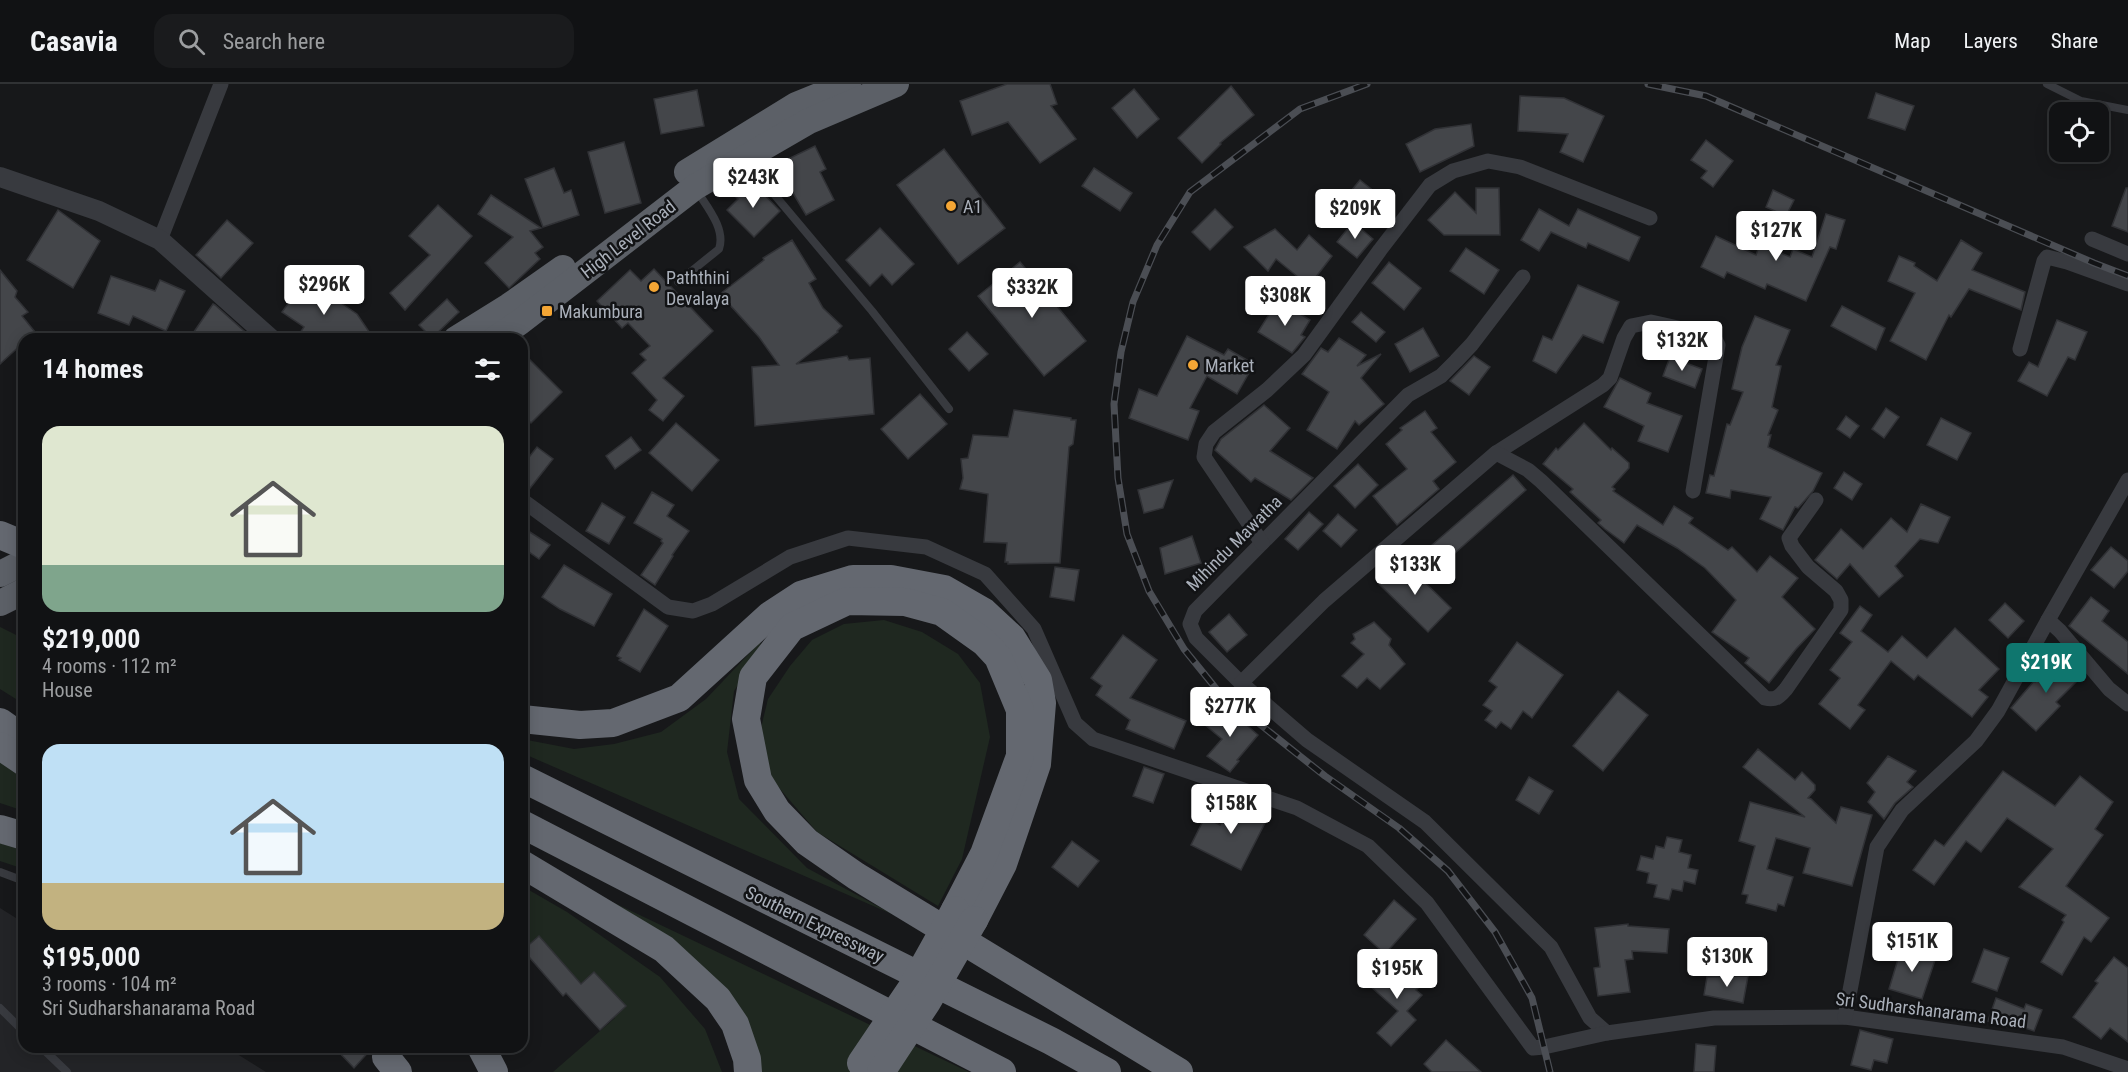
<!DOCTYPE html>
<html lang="en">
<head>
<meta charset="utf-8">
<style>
  body { margin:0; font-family:"Roboto Condensed",sans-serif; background:#1a1b1d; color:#f1f3f6; height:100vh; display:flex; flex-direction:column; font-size:22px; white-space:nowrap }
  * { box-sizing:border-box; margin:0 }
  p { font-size:20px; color:#9c9ea0 }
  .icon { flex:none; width:33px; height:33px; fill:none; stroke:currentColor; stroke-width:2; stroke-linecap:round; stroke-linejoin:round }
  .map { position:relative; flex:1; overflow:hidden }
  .details { position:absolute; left:18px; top:249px; width:510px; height:720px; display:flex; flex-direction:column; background:#111214; border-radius:18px; box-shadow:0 3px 15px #0003,0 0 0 2px #303234 }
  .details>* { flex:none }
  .controls { position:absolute; left:2049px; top:18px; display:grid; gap:12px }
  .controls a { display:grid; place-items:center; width:60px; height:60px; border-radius:12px; background:#111214; box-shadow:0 3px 15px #0003,0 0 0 2px #303234; font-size:30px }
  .price { position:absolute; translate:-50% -51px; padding:0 14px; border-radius:6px; background:#fff; color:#222; font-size:20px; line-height:39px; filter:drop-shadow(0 2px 3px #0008) }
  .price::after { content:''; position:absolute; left:50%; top:36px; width:18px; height:14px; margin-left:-9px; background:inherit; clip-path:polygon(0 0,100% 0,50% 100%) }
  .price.active { background:#0f766e; color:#fff }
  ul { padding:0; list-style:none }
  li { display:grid; align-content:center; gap:12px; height:318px; padding:0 24px }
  li span { display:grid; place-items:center; height:186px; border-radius:18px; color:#555 }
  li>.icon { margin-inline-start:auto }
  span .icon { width:108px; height:108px; fill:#fffc; stroke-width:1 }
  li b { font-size:26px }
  h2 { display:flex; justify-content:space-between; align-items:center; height:72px; padding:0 24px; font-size:26px }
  header { display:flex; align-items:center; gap:36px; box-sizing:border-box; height:84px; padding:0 30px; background:#111214; border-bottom:2px solid #303234 }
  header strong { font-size:28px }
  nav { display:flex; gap:33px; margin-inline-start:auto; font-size:21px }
  .search { width:420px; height:54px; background:#1a1b1d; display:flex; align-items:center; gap:15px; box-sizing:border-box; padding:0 21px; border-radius:18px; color:#9c9ea0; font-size:22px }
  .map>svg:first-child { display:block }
</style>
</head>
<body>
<header>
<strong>Casavia</strong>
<div class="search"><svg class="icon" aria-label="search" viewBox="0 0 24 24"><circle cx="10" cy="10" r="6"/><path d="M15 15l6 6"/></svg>Search here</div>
<nav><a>Map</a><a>Layers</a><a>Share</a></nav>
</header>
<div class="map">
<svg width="2128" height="988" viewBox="0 0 2128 988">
  <rect width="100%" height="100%" fill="#17181a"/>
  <path fill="#232427" d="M0 824 24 839V963H226L266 988H0Z"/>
  <g fill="#1f2820">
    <path d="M884 536 922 548 958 570 980 599 990 653 962 775 938 822 817 748 768 691 759 652 768 615 790 582 812 556 844 540Z"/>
    <path d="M0 543 24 555V620L0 605Z"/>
    <path d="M760 558 762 565 734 607 727 668 739 715 807 784 894 831 522 669V655L574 665 614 660 661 648 706 615Z"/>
    <path d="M0 670 24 683V727L0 719Z"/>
    <path d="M0 759 24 767V785L0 777Z"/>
    <path d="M560 793 969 988H754L742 942Z"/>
    <path d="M522 802 567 828 660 893 705 945 722 988H553L615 934 588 903 522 862Z"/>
  </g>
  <g fill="#44464a" stroke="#313236" stroke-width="1.5">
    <path d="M1007 0H1050L1057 20 1051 22 1076 55 1040 79 1008 38 972 51 960 17Z"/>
    <path d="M1231 2 1254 31 1220 59 1221 60 1202 79 1178 54Z"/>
    <path d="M1134 5 1159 35 1137 54 1112 24Z"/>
    <path d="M697 6 704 42 661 50 654 15Z"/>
    <path d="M1876 9 1914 22 1905 46 1868 34Z"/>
    <path d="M1520 12 1564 14 1604 32 1583 78 1560 68 1568 50 1518 47Z"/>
    <path d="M1471 40 1474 62 1420 88 1406 60 1435 45Z"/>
    <path d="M1706 56 1733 77 1713 103 1701 94 1707 87 1691 76Z"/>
    <path d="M624 58 641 119 605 129 588 68Z"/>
    <path d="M815 62 826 85 820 88 834 116 806 131 790 104 792 103 783 84 793 80 790 74Z"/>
    <path d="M944 65 1005 144 958 180 897 101Z"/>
    <path d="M554 84 564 109 571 106 579 131 543 143 525 95Z"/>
    <path d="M1094 84 1132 109 1120 127 1082 102Z"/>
    <path d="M1360 96 1380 112 1367 128 1347 112Z"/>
    <path d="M743 99 750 106 755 101 780 127 754 153 727 126 738 115 732 109Z"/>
    <path d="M1476 104H1499L1500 151H1444L1428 136 1455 108 1476 129Z"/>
    <path d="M2126 104H2128V148L2112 142Z"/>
    <path d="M1773 106 1794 116 1786 132 1766 123Z"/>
    <path d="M491 111 541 144 530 147 543 163 535 169 540 175 509 204 485 179 513 153 478 130Z"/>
    <path d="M438 121 472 152 405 226 390 209 430 171 409 152Z"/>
    <path d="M1215 125 1233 143 1210 166 1192 148Z"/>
    <path d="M1539 125 1569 142 1578 125 1640 153 1629 177 1588 159 1586 164 1551 148 1539 167 1521 156Z"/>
    <path d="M58 126 100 157 73 204 27 176Z"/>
    <path d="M1826 130 1845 136 1836 165 1830 163 1806 217 1767 200 1765 205 1727 188 1724 194 1701 183 1716 152 1756 171 1760 160 1790 173 1793 165 1812 173Z"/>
    <path d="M227 136 253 159 221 194 196 171Z"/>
    <path d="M1353 138 1373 155 1357 174 1337 158Z"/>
    <path d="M880 144 914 180 892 201 882 190 870 202 846 176Z"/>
    <path d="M1275 145 1297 166 1309 151 1332 172 1309 202 1276 175 1268 187 1244 163Z"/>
    <path d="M792 156 816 195 809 199 823 224 842 242 837 247 838 248 796 280 847 272 849 276 870 274 874 330 755 342 752 283 779 281 759 253 720 210 764 176 763 174Z"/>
    <path d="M1961 156 1982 169 1972 186 2025 208 2021 226 1969 205 1951 233 1949 231 1926 276 1890 257 1915 209 1888 197 1899 172 1915 179 1914 182 1937 197Z"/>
    <path d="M1466 164 1499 186 1484 210 1450 187Z"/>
    <path d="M1020 178 1086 257 1044 292 978 212Z"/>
    <path d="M1389 178 1421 204 1404 226 1372 199Z"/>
    <path d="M654 185 713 247 663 294 684 312 663 337 649 326 657 316 632 289 646 276 640 270 650 262 628 239 622 244 597 217 630 186 641 197Z"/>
    <path d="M0 186 17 207 15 213 28 228 22 232 35 248 27 255H24V258L0 280Z"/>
    <path d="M111 192 155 207 160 196 185 207 166 247 133 232 129 241 98 229Z"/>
    <path d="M306 195 357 230 374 255H296L304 243 282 228Z"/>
    <path d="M1578 201 1619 218 1603 259 1583 251 1556 289 1533 277 1543 252 1552 256Z"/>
    <path d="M447 215 459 228 432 254 419 241Z"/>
    <path d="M1278 216 1310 236 1301 251 1305 253 1292 269 1258 248Z"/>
    <path d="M213 220 215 221 253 255H189Z"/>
    <path d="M1842 222 1885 244 1876 266 1831 242Z"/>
    <path d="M1361 228 1385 248 1376 258 1352 238Z"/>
    <path d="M1755 232 1790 246 1776 281 1781 282 1772 323 1778 326 1768 351H1771L1768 363 1822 389 1813 407 1798 424 1795 423 1783 446 1760 435 1771 413 1731 406 1730 414 1706 409 1710 391 1714 392 1727 340 1730 341 1743 308 1732 305 1742 263Z"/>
    <path d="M2057 236 2087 248 2075 276 2068 273 2047 312 2018 297 2029 278 2038 283Z"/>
    <path d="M1423 244 1439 272 1410 288 1395 260Z"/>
    <path d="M967 248 988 270 969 287 949 265Z"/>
    <path d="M1187 252 1224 271 1228 265 1254 280 1237 310 1207 292 1190 324 1199 327 1188 356 1129 334 1139 305 1157 312Z"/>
    <path d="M1339 254 1366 271 1357 282 1381 270 1361 294 1384 320 1359 341 1355 337 1337 365 1307 346 1329 308 1302 290 1321 264 1328 268Z"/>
    <path d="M522 268 562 308 531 339 522 330Z"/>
    <path d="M1474 272 1490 283 1469 311 1450 297Z"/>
    <path d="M1670 273 1702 285 1695 304 1663 292Z"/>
    <path d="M1620 294 1651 309 1647 319 1682 332 1668 368 1638 357 1644 342 1604 323Z"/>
    <path d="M920 310 947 340 908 375 881 345Z"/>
    <path d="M1264 321 1290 344 1270 367 1313 394 1291 416 1255 394 1251 398 1215 366 1221 355Z"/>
    <path d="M1886 324 1899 333 1884 354 1872 345Z"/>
    <path d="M1014 326 1071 334V336H1076L1073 360 1069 363 1060 479 1008 480V478H1005L1007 459 984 458 988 410 960 405 963 394 961 375 968 374 973 351 1008 353Z"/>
    <path d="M1425 327 1437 344 1431 348 1456 378 1433 397 1439 405 1397 441 1373 412 1407 385 1386 360 1402 346 1400 344Z"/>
    <path d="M1846 332 1859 342 1850 354 1837 345Z"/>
    <path d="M1941 334 1971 349 1957 376 1927 361Z"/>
    <path d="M676 339 719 376 692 407 649 369Z"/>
    <path d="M1584 339 1611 366 1612 364 1629 379V384L1612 403 1615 405 1613 407 1663 441 1674 422 1693 434 1689 439 1728 466 1732 463 1757 488 1770 472 1798 494 1782 513 1815 545 1796 565 1769 599 1745 579 1749 574 1712 548 1736 516 1705 484 1677 464 1637 441 1624 459 1605 445 1598 439 1601 436 1570 408 1573 405 1543 380 1556 364 1558 366Z"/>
    <path d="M631 353 641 366 615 385 606 372Z"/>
    <path d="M537 363 553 375 527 408 522 406V382Z"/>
    <path d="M1358 380 1378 401 1355 424 1334 402Z"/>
    <path d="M1844 388 1862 400 1852 416 1834 404Z"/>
    <path d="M1513 391 1526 406 1446 477 1432 461Z"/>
    <path d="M1173 396 1163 424 1144 429 1138 406Z"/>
    <path d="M652 408 674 421 667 432 689 447 672 471 673 472 655 501 641 491 663 459 661 457 662 455 634 439Z"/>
    <path d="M602 419 625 433 609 460 586 447Z"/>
    <path d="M1921 420 1950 433 1938 459 1920 455 1895 482 1903 492 1879 513 1850 480 1837 495 1815 476 1841 445 1863 465 1891 434 1907 448Z"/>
    <path d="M1309 428 1323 440 1298 466 1285 455Z"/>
    <path d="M1338 430 1357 446 1341 463 1323 447Z"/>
    <path d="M522 443 550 461 539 475 522 463Z"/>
    <path d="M1192 452 1201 479 1165 490 1160 464Z"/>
    <path d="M2111 463 2128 477V487L2114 504 2091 486Z"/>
    <path d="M1402 476 1451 524 1428 548 1379 500Z"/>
    <path d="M564 481 612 510 594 542 560 525 542 513Z"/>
    <path d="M1055 483 1079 486 1074 517 1050 513Z"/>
    <path d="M2091 513 2109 527 2102 537 2128 558V590L2069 542Z"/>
    <path d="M2005 519 2024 537 2008 554 1989 536Z"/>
    <path d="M1860 522 1872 531 1861 547 1888 568 1902 552 1927 574 1955 544 1999 585 1979 606 1988 613 1972 633 1918 591 1914 596 1891 577 1858 621 1865 626 1850 645 1819 620 1840 594 1830 586 1852 558 1840 549Z"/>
    <path d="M644 525 668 542 640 588 619 576 621 574 617 572Z"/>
    <path d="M1229 530 1247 551 1227 568 1209 548Z"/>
    <path d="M1374 538 1391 555 1389 561 1405 580 1380 605 1367 594 1357 604 1342 592 1364 570 1351 559 1355 555 1353 550Z"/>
    <path d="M1123 551 1157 576 1130 614 1186 637 1174 665 1126 645 1130 636 1096 611 1102 602 1091 594Z"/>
    <path d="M1517 558 1563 591 1532 634 1523 627 1511 645 1501 638 1496 644 1485 636 1492 627 1483 621 1497 603 1489 597Z"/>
    <path d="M2060 573 2081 593 2056 618 2060 622 2036 647 2011 624 2034 597 2035 598Z"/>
    <path d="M1618 607 1648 631 1603 687 1573 662Z"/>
    <path d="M1223 620 1258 651 1237 676 1239 677 1230 688 1207 672 1222 655 1205 641Z"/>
    <path d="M1758 665 1795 696 1802 688 1815 701V706L1808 714 1811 715 1836 739 1841 723 1872 731 1852 802 1803 789 1810 764 1776 754 1767 785 1793 793 1784 822 1778 820 1776 827 1746 819 1748 811 1742 810 1755 762 1739 757 1750 718 1805 733 1743 683Z"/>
    <path d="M1888 672 1916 687 1907 698 1913 703 1895 719 1884 735 1868 718 1875 708 1867 699Z"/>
    <path d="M1144 683 1164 690 1153 719 1133 712Z"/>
    <path d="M2003 687 2055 722 2080 692 2113 718 2095 745 2103 751 2066 802 2109 834 2091 858 2084 853 2062 891 2041 878 2064 838 2062 836 2066 831 2019 803 2053 765 2007 734 1981 768 1966 757 1934 801 1913 786 1935 756 1944 762Z"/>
    <path d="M1529 693 1553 707 1539 730 1516 716Z"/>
    <path d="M1234 715 1268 733 1241 786 1191 761 1205 733 1220 741Z"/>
    <path d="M1667 753 1682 756 1679 768 1691 771 1688 784 1698 786 1695 800 1684 797 1682 807 1672 805 1669 816 1654 813 1657 801 1647 799 1649 789 1637 786 1641 772 1653 775 1656 762 1664 764Z"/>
    <path d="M1072 757 1099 777 1078 803 1052 783Z"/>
    <path d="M1394 816 1416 835 1385 870 1364 851Z"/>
    <path d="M1628 840V842L1669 845 1667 869 1632 867 1633 875 1625 876 1630 908 1598 912 1594 884 1600 883 1595 844Z"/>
    <path d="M539 852 581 900 594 888 626 922 600 946 566 909 563 912 523 866Z"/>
    <path d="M1902 862 1936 873 1922 915 1889 905Z"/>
    <path d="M1984 865 2009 874 1997 907 1972 898Z"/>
    <path d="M2114 873 2128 884V958L2110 944 2101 955 2073 933 2098 899 2095 897Z"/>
    <path d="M1391 878 1404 890 1408 886 1423 899 1416 906 1422 911 1407 927 1416 936 1391 962 1377 949 1398 927 1369 901Z"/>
    <path d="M1748 892 1743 919 1704 911 1707 893Z"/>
    <path d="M1996 914 2024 925 2026 920 2042 926 2034 947 2008 938 2006 943 1988 937Z"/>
    <path d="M1860 946 1893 955 1887 979 1874 976 1871 986 1851 981Z"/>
    <path d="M1446 956 1481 988H1432L1424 980Z"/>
    <path d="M1696 960 1716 962 1714 988H1694Z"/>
    <path d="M334 963H373L354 984Z"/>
  </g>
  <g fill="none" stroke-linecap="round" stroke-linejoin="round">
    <g stroke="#383a3f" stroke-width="8">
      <path d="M2047 0 2081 17 2128 26"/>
      <path d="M747 78 872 227 949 325"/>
      <path d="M678 198 719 165C726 145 707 123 697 107"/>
      <path d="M0 788 24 797"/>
      <path d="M0 924 24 948"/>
      <path d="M41 963 67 988"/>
    </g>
    <g stroke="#383a3f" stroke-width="15">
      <path d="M2092 155 2128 170"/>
      <path d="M160 156 221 0"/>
      <path d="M1523 193 1472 260 1456 277 1441 292 1408 311 1195 527 1190 540 1196 554 1241 599 1307 656 1425 738 1551 863 1590 934 1607 949"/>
      <path d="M2020 265 2044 177 2047 173 2067 178 2128 200"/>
      <path d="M1496 369 1603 301 1610 294 1624 254 1631 242 1651 238 1709 251 1715 255 1718 261 1693 407"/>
      <path d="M522 416 668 523 693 527 712 520 790 473 848 454 926 463 985 490 1034 545 1075 639 1093 655 1297 724 1368 762 1427 819 1533 964 1544 963 1607 949 1714 934 1845 933 2063 963 2128 985"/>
      <path d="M1262 459 1204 373 1206 360 1214 348 1267 306 1304 271 1380 166 1430 101 1453 87 1488 77 1520 83 1650 134"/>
      <path d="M2048 536 2128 396"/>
      <path d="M1241 599 1324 517 1496 369 1528 386 1541 397 1765 614C1776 617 1780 612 1786 605L1841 526V516L1836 507 1808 483 1792 462 1789 454 1816 416"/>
      <path d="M1845 933 1877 763 1902 726 1976 657 1998 627 2048 536 2060 547 2109 605 2128 620"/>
    </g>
    <path stroke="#383a3f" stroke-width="20" d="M0 93 99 127 160 156 271 255"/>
    <g stroke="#5c6067" stroke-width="26">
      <path d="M687 88 796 21 848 0"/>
      <path d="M456 255 509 222 563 184"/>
      <path d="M495 255 520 238 695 103 809 37 896 0"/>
      <path d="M0 490 24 478"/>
    </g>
    <g stroke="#646870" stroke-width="28">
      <path d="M0 451 24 461"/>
      <path d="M522 635 580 641 613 639 679 614 769 532 801 511 853 495H891L944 505 984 528 1012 554 1038 596 1042 619 1037 680 1003 780 974 836"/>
      <path d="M0 638 24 655"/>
      <path d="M0 662 24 678"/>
      <path d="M522 694 1051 957 1107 988"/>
      <path d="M522 740 1002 988"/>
      <path d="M0 745 24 752"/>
      <path d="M522 780 664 865 718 915 735 940 747 975 748 988"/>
      <path d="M955 826 984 770 1020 672V626L998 573 984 558 942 528 905 518 847 517 792 543 753 593 746 635 758 696 777 727 807 758 856 792 1179 988"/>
      <path d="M481 963 494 988"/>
      <path d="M386 973 398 988"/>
    </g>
    <g stroke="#4b4e54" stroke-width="7">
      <g id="rail">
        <path d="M1367 0 1300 25 1190 108 1157 161 1133 218 1121 268 1114 320 1118 394 1127 450 1149 507 1184 565 1218 607 1325 692 1399 744 1448 787 1495 848 1532 914 1550 988"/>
        <path d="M1648 0 1706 12 2094 179 2128 192"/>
      </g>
    </g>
    <use href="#rail" stroke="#121315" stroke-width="4.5" stroke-dasharray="14" stroke-linecap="butt"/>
    <path stroke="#5c6067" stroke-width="26" d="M0 519 24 507"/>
    <g stroke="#646870" stroke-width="28">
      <path d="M861 979 911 905 955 826"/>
      <path d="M881 988 927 918 974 836"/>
    </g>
  </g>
  <g fill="#f4a635" stroke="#121315" stroke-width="2">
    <circle cx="951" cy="122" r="6"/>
    <circle cx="654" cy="203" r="6"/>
    <rect x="541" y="221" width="12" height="12" rx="3"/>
    <circle cx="1193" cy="281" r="6"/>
  </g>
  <g text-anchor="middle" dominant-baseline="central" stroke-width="5" stroke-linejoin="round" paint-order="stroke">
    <g font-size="18" fill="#aab0ba" stroke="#121315" text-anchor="start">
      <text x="963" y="122">A1</text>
      <text x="666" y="193">Paththini<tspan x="666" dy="21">Devalaya</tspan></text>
      <text x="559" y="227">Makumbura</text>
      <text x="1205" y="281">Market</text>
    </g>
    <g font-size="18" fill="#aab0ba" stroke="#121315">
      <text transform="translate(628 155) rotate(-38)">High Level Road</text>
      <text transform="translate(1234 459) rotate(-45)">Mihindu Mawatha</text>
      <text transform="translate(815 840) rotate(26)">Southern Expressway</text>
      <text transform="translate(1931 926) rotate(7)">Sri Sudharshanarama Road</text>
    </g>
  </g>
</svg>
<div class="controls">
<a><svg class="icon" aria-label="locate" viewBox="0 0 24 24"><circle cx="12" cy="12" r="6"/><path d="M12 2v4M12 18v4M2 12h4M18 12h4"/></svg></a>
</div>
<b class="price" style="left:753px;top:125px">$243K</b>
<b class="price" style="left:1355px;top:156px">$209K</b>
<b class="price" style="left:1776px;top:178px">$127K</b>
<b class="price" style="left:324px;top:232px">$296K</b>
<b class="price" style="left:1032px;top:235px">$332K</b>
<b class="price" style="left:1285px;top:243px">$308K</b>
<b class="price" style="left:1682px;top:288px">$132K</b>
<b class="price" style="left:1415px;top:512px">$133K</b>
<b class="price active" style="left:2046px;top:610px">$219K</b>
<b class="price" style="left:1230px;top:654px">$277K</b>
<b class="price" style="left:1231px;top:751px">$158K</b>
<b class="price" style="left:1912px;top:889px">$151K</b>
<b class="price" style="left:1727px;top:904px">$130K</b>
<b class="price" style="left:1397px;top:916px">$195K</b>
<section class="details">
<h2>14 homes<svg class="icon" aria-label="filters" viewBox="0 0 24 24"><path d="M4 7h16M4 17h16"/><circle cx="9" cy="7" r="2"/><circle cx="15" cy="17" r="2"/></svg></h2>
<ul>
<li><span style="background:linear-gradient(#dfe7d0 75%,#7fa58c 0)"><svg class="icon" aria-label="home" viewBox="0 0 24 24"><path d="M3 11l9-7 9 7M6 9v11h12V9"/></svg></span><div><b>$219,000</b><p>4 rooms · 112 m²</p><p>House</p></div></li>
<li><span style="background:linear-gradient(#bfe0f5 75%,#c2b280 0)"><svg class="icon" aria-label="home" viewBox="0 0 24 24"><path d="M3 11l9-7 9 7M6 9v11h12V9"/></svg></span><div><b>$195,000</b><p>3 rooms · 104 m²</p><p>Sri Sudharshanarama Road</p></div></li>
</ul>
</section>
</div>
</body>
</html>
